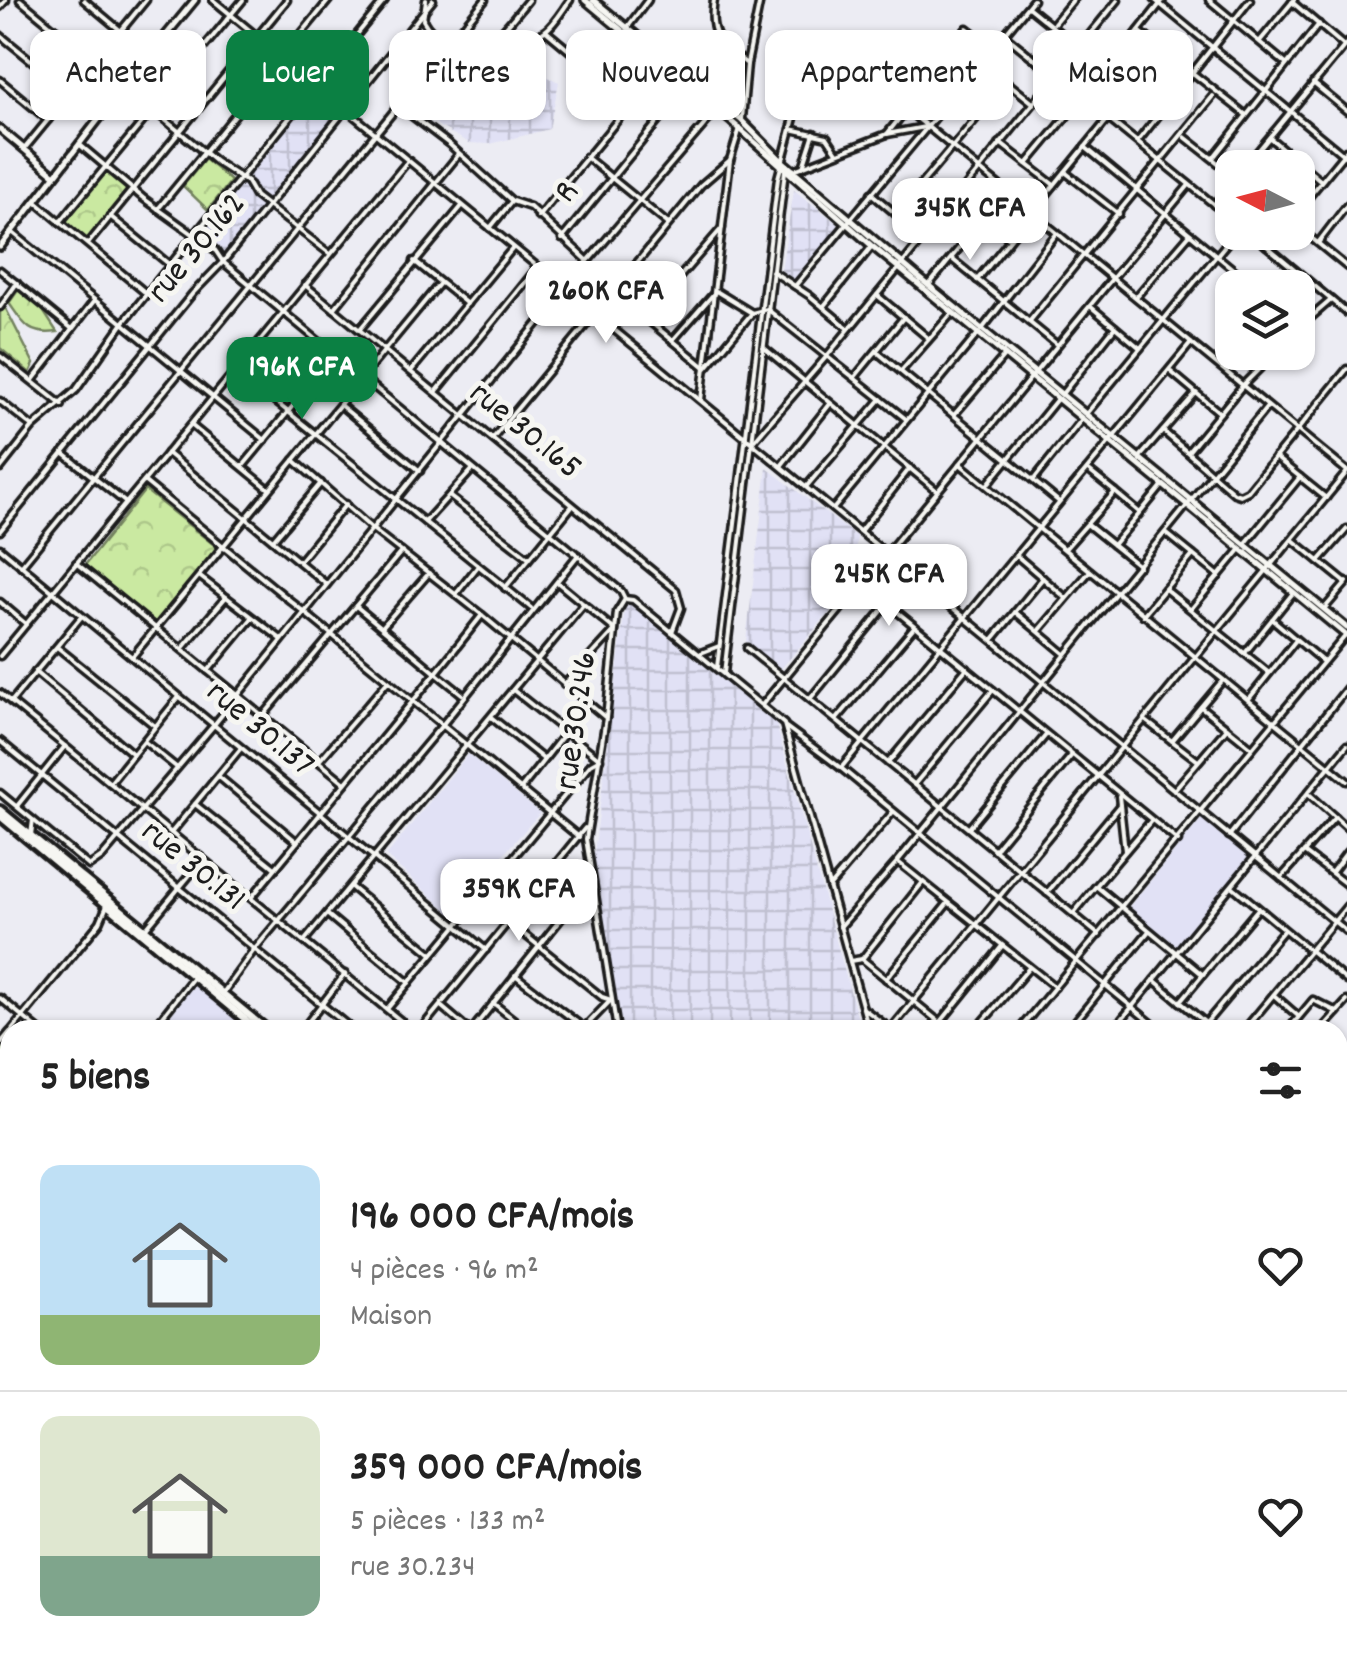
<!DOCTYPE html>
<html lang="fr">
<head>
<meta charset="utf-8">
<style>
  body { margin:0; font-family:Dekko,sans-serif; background:#f6f6f6; color:#222; height:100vh; display:flex; flex-direction:column; font-size:38px; white-space:nowrap }
  * { box-sizing:border-box; margin:0 }
  p { font-size:32px; color:#767676 }
  .icon { flex:none; width:55px; height:55px; fill:none; stroke:currentColor; stroke-width:2; stroke-linecap:round; stroke-linejoin:round }
  .map { position:relative; flex:1; overflow:hidden }
  .drawer { position:absolute; left:0px; top:1020px; width:1348px; height:642px; display:flex; flex-direction:column; background:#fff; border-radius:30px 30px 0 0; box-shadow:0 2px 8px #0004 }
  .drawer>* { flex:none }
  .guide { position:absolute; left:30px; top:30px; width:1288px; height:90px; display:flex; gap:20px }
  .needle { width:65px; rotate:276deg }
  .buttons { position:absolute; left:1215px; top:150px; display:grid; gap:20px }
  .buttons a { display:grid; place-items:center; width:100px; height:100px; border-radius:20px; background:#fff; box-shadow:0 2px 8px #0004; font-size:50px }
  .price { position:absolute; translate:-50% -85px; padding:0 22px; border-radius:20px; background:#fff; color:#222; font-size:32px; line-height:65px; filter:drop-shadow(0 2px 5px #0008) }
  .price::after { content:''; position:absolute; left:50%; top:60px; width:30px; height:22px; margin-left:-15px; background:inherit; clip-path:polygon(0 0,100% 0,50% 100%) }
  .price.active { background:#0b8043; color:#fff }
  ul { padding:0; list-style:none }
  li { display:flex; align-items:center; gap:30px; height:250px; padding:0 40px }
  li+li { border-top:2px solid #e0e0e0 }
  li span { display:grid; place-items:center; flex:none; width:280px; height:200px; border-radius:20px; color:#555 }
  li>.icon { margin-inline-start:auto }
  span .icon { width:120px; height:120px; fill:#fffc; stroke-width:1 }
  li b { font-size:42px }
  h2 { display:flex; justify-content:space-between; align-items:center; height:120px; padding:0 40px; font-size:42px }
  .tag { padding:0 35px; border-radius:20px; background:#fff; box-shadow:0 2px 8px #0004; font-size:35px; line-height:90px }
  .tag.active { background:#0b8043; color:#fff }
  .map>svg:first-child { display:block }
</style>
</head>
<body>
<div class="map">
<svg width="1347" height="1662" viewBox="0 0 1347 1662">
  <defs>
    <pattern id="industrial-grid" width="8" height="8" patternUnits="userSpaceOnUse" patternTransform="scale(2.5)"><rect width="8" height="8" fill="#e1e1f5"/><path d="M0 4h8M4 0v8" fill="none" stroke="#c0c0d1"/></pattern>
    <pattern id="forest-crowns" width="20" height="18" patternUnits="userSpaceOnUse" patternTransform="scale(2.5)"><rect width="20" height="18" fill="#cae9a1"/><path d="M2 6a3 3 0 1 1 6 0M12 15a3 3 0 1 1 6 0" fill="none" stroke="#adc78a"/></pattern>
  </defs>
  <rect width="100%" height="100%" fill="#ececf3"/>
  <filter id="ink" filterUnits="userSpaceOnUse"><feTurbulence type="fractalNoise" baseFrequency=".01" numOctaves="2"/><feDisplacementMap in="SourceGraphic" scale="20" xChannelSelector="R" yChannelSelector="G"/><feConvolveMatrix kernelMatrix="1 2 1 2 8 2 1 2 1" color-interpolation-filters="sRGB"/></filter>
  <g filter="url(#ink)">
    <g fill="#e1e1f5">
      <path d="M468 754 540 813 451 914 386 856Z"/>
      <path d="M1202 818 1251 859 1176 948 1128 908Z"/>
      <path d="M194 977 258 1030H152Z"/>
      <path d="M10 1034V1200L0 1192V1046Z"/>
      <path d="M991 1652 997 1662H574L562 1653Z"/>
      <path d="M281 1653H346L338 1662H293Z"/>
    </g>
    <g fill="url(#industrial-grid)">
      <path d="M500 55 559 82 549 129 490 144 469 143 437 125 429 95 456 81 464 71Z"/>
      <path d="M314 92 339 114 224 256 200 237Z"/>
      <path d="M794 190 842 227 796 283 781 270Z"/>
      <path d="M767 468 857 537 851 587 781 669 746 641Z"/>
      <path d="M631 605 776 724 861 1030H622L593 861 625 607Z"/>
    </g>
    <g fill="url(#forest-crowns)" stroke="#73825e" stroke-width="2.5">
      <path d="M295 77 307 87 289 112 275 101Z"/>
      <path d="M205 159 231 181 208 210 183 186Z"/>
      <path d="M105 172 127 190 87 239 63 220Z"/>
      <path d="M19 289 42 309 57 332C28 336 23 323 9 303Z"/>
      <path d="M4 305 34 364 30 373 0 348V311Z"/>
      <path d="M145 490 218 548 157 624 85 565Z"/>
      <path d="M10 1034V1116L0 1129V1047Z"/>
    </g>
    <g fill="none" stroke-linecap="round" stroke-linejoin="round">
      <path stroke="#90c5ed" stroke-width="5" d="M0 1232 10 1220"/>
      <g stroke="#1c1c1c" stroke-width="11">
        <g id="street">
          <path d="M20 0 216 162 247 182 255 196 329 253"/>
          <path d="M84 0 121 31"/>
          <path d="M213 0 1347 932"/>
          <path d="M426 0 423 20C444 60 513 55 545 31 555 24 563 9 570 0"/>
          <path d="M714 0C708 36 720 44 747 64"/>
          <path d="M1155 0 1347 158"/>
          <path d="M1209 0 1286 64"/>
          <path d="M1292 2 1344 46"/>
          <path d="M0 7 6 0"/>
          <path d="M1028 7 1132 91"/>
          <path d="M1054 23 1073 0"/>
          <path d="M627 28 648 0"/>
          <path d="M546 31 631 102"/>
          <path d="M1139 31 1245 114"/>
          <path d="M0 35 70 92"/>
          <path d="M1006 36 1232 219"/>
          <path d="M1260 41 1294 0"/>
          <path d="M993 48 967 28 906 101V109L1347 471"/>
          <path d="M982 62 1033 103"/>
          <path d="M1108 70 1163 0"/>
          <path d="M0 80 48 120"/>
          <path d="M1313 83 1347 111"/>
          <path d="M414 91C471 69 491 46 528 0"/>
          <path d="M399 106 449 144 512 201 530 207 587 260"/>
          <path d="M742 119 747 64 760 0"/>
          <path d="M791 129 827 137 837 152"/>
          <path d="M887 134 906 110"/>
          <path d="M1185 137 1232 174"/>
          <path d="M1270 138 1320 180"/>
          <path d="M1138 141 1250 0"/>
          <path d="M1000 143 1054 185"/>
          <path d="M79 144 143 198 215 250 223 262 621 591 625 599 633 600 784 724 869 1030"/>
          <path d="M1085 147 1256 288"/>
          <path d="M25 148 146 0"/>
          <path d="M586 157 667 223"/>
          <path d="M1213 158 1319 24"/>
          <path d="M1027 164 1082 98"/>
          <path d="M803 167 814 133"/>
          <path d="M1244 168 1347 43"/>
          <path d="M794 170 887 134 925 127"/>
          <path d="M1065 172 1119 214"/>
          <path d="M871 193 923 237"/>
          <path d="M958 196 1008 237"/>
          <path d="M35 201 147 294"/>
          <path d="M1214 205 1232 182"/>
          <path d="M158 209 329 0"/>
          <path d="M1298 210 1347 150"/>
          <path d="M896 214 1006 83"/>
          <path d="M110 216 170 265"/>
          <path d="M538 217 662 66"/>
          <path d="M60 222 243 0"/>
          <path d="M1298 227 1347 267"/>
          <path d="M490 228 512 201"/>
          <path d="M12 232 265 440"/>
          <path d="M1250 232 1347 313"/>
          <path d="M562 239 687 86"/>
          <path d="M1318 243 1347 205"/>
          <path d="M88 244 287 0"/>
          <path d="M1267 246 1279 232"/>
          <path d="M952 259 1056 344"/>
          <path d="M414 261 467 304"/>
          <path d="M0 270 71 328"/>
          <path d="M772 271 810 296 848 328"/>
          <path d="M977 280 1164 50"/>
          <path d="M305 285 676 590 681 608 672 632"/>
          <path d="M929 285 984 218"/>
          <path d="M795 286 1033 0"/>
          <path d="M614 292 706 368 752 313 767 309 906 419"/>
          <path d="M877 295 927 337"/>
          <path d="M1136 297 1190 234"/>
          <path d="M1090 306 1140 348"/>
          <path d="M0 307 17 283"/>
          <path d="M823 307 872 246"/>
          <path d="M334 309 459 154"/>
          <path d="M645 317 722 228"/>
          <path d="M1029 322 1213 96"/>
          <path d="M1298 322 1302 325 1331 300"/>
          <path d="M983 328 1057 233"/>
          <path d="M360 329 462 206"/>
          <path d="M673 340 716 291 752 313"/>
          <path d="M763 347 936 490"/>
          <path d="M877 352 1058 501"/>
          <path d="M0 356 62 405"/>
          <path d="M235 369 531 608"/>
          <path d="M411 371 513 248"/>
          <path d="M901 371 953 312"/>
          <path d="M1170 371 1220 413"/>
          <path d="M855 377 904 317"/>
          <path d="M33 380 94 301"/>
          <path d="M436 392 537 268"/>
          <path d="M1062 394 1115 327"/>
          <path d="M701 400 730 160 740 128"/>
          <path d="M0 401 33 427"/>
          <path d="M340 405 420 471"/>
          <path d="M1086 414 1236 232"/>
          <path d="M954 415 1005 355"/>
          <path d="M191 425 269 489"/>
          <path d="M1163 431 1234 493 1240 495 1248 491 1347 369"/>
          <path d="M494 437 701 185 730 160"/>
          <path d="M752 443 827 356 1118 0"/>
          <path d="M1188 452 1243 385 1276 352"/>
          <path d="M63 453 126 503"/>
          <path d="M167 453 326 584"/>
          <path d="M1140 457 1196 393"/>
          <path d="M1275 457 1326 498"/>
          <path d="M294 460 371 528 482 615 606 718"/>
          <path d="M960 464 1347 781"/>
          <path d="M243 466 335 355"/>
          <path d="M781 466 830 404"/>
          <path d="M0 469 33 427 76 390 123 323 385 0"/>
          <path d="M1035 478 1082 419"/>
          <path d="M145 482 579 837"/>
          <path d="M987 485 1057 399"/>
          <path d="M806 487 881 399"/>
          <path d="M449 496 528 557"/>
          <path d="M834 508 977 335"/>
          <path d="M1140 513 1162 486"/>
          <path d="M425 522 472 470"/>
          <path d="M1088 525 1139 566"/>
          <path d="M861 530 910 468"/>
          <path d="M0 531 193 293 223 262 433 0"/>
          <path d="M1166 533 1219 576"/>
          <path d="M273 540 321 483"/>
          <path d="M1293 540 1346 583"/>
          <path d="M1246 543 1300 477"/>
          <path d="M1113 545 1140 513 1115 492"/>
          <path d="M0 548 486 950"/>
          <path d="M1065 549 1115 492 1089 471"/>
          <path d="M1017 556 1066 598"/>
          <path d="M301 559 346 504"/>
          <path d="M1319 561 1347 529"/>
          <path d="M76 563 345 783"/>
          <path d="M21 566 485 0"/>
          <path d="M199 576 281 639"/>
          <path d="M557 582 615 630 564 685"/>
          <path d="M862 583 1178 841"/>
          <path d="M505 588 572 506"/>
          <path d="M1165 589 1269 673"/>
          <path d="M456 594 478 566"/>
          <path d="M0 602 26 624"/>
          <path d="M356 606 436 673 482 615"/>
          <path d="M1192 608 1240 550"/>
          <path d="M1324 609 1347 582"/>
          <path d="M1015 612 1065 654"/>
          <path d="M1143 615 1193 555"/>
          <path d="M1272 619 1322 661"/>
          <path d="M383 626 429 573"/>
          <path d="M1039 631 1090 571"/>
          <path d="M993 639 1043 578"/>
          <path d="M57 647 155 726"/>
          <path d="M747 648 1099 935"/>
          <path d="M182 649 226 597"/>
          <path d="M701 653 719 646"/>
          <path d="M1245 653 1293 593"/>
          <path d="M0 656 407 162"/>
          <path d="M132 657 440 283"/>
          <path d="M717 667 778 178 794 118 795 74"/>
          <path d="M208 671 252 618"/>
          <path d="M35 672 133 754"/>
          <path d="M724 673 785 171"/>
          <path d="M0 693 412 1030"/>
          <path d="M810 699 886 606"/>
          <path d="M1248 700 1296 640"/>
          <path d="M11 702 81 617"/>
          <path d="M762 705 1189 185"/>
          <path d="M1201 707 1252 748"/>
          <path d="M263 716 401 552"/>
          <path d="M491 717 542 758"/>
          <path d="M837 719 914 627"/>
          <path d="M1146 721 1198 761"/>
          <path d="M786 727 841 768 1160 1030"/>
          <path d="M0 741 353 1030"/>
          <path d="M1172 741 1223 680"/>
          <path d="M145 742 176 767"/>
          <path d="M319 761 388 681"/>
          <path d="M888 763 967 668"/>
          <path d="M841 768 1191 343"/>
          <path d="M218 776 297 842"/>
          <path d="M110 783 179 697"/>
          <path d="M914 785 993 690"/>
          <path d="M521 789 565 733"/>
          <path d="M1174 790 1227 728"/>
          <path d="M0 793 33 820 31 835"/>
          <path d="M1308 793 1347 828"/>
          <path d="M1119 796 1125 851"/>
          <path d="M195 804 275 868"/>
          <path d="M17 806 65 746"/>
          <path d="M33 820 89 866 102 857 213 726 588 261 716 111"/>
          <path d="M969 828 1046 735"/>
          <path d="M171 833 241 748"/>
          <path d="M1229 836 1347 688"/>
          <path d="M994 850 1072 755"/>
          <path d="M1304 852 1347 885"/>
          <path d="M898 862 1055 987"/>
          <path d="M1332 872 1347 852"/>
          <path d="M1281 878 1335 817"/>
          <path d="M1096 886 1151 821"/>
          <path d="M1232 886 1347 981"/>
          <path d="M351 887 432 954"/>
          <path d="M829 887 893 812"/>
          <path d="M1047 893 1120 805"/>
          <path d="M251 898 436 673 462 694"/>
          <path d="M1073 914 1096 886 1202 974"/>
          <path d="M328 915 409 983"/>
          <path d="M509 922 602 997 611 1000 582 1030"/>
          <path d="M840 927 897 862 1267 407"/>
          <path d="M146 928 203 859"/>
          <path d="M305 940 583 605"/>
          <path d="M862 959 923 882"/>
          <path d="M850 961 862 959 949 1030"/>
          <path d="M515 975 583 1027"/>
          <path d="M886 979 948 903"/>
          <path d="M1154 980 1214 1030"/>
          <path d="M223 993 254 950 443 724 578 555"/>
          <path d="M1275 996 1298 1016"/>
          <path d="M0 998 39 1030"/>
          <path d="M1180 1002 1257 910"/>
          <path d="M493 1003 527 1030"/>
          <path d="M442 1007 469 1030"/>
          <path d="M387 1009 591 764 600 759 513 690"/>
          <path d="M864 1009 892 1030"/>
          <path d="M940 1023 1002 946"/>
          <path d="M1206 1023 1283 931"/>
          <path d="M891 1029 1347 472"/>
          <path d="M12 1030 100 922 106 908"/>
          <path d="M152 1030 192 979"/>
          <path d="M302 1030 345 974"/>
          <path d="M420 1030 585 828"/>
          <path d="M472 1030 592 880"/>
          <path d="M617 1030 586 839 606 718 617 612 625 599"/>
          <path d="M976 1030 1028 969"/>
          <path d="M1019 1030 1346 635"/>
          <path d="M1068 1030 1149 931"/>
          <path d="M1113 1030 1347 745"/>
          <path d="M1244 1030 1347 906"/>
          <path d="M1288 1030 1313 1000 1337 1012"/>
          <path d="M1321 1030 1347 1001"/>
          <path d="M0 1044 10 1032"/>
          <path d="M0 1129 10 1117"/>
          <path d="M1338 1130 1347 1138"/>
          <path d="M0 1141 10 1149"/>
          <path d="M1338 1175 1347 1183"/>
          <path d="M1338 1229 1347 1218"/>
          <path d="M0 1235 10 1225"/>
          <path d="M0 1308 10 1305"/>
          <path d="M0 1348 10 1345"/>
          <path d="M0 1367 10 1375"/>
          <path d="M0 1471 10 1479"/>
          <path d="M0 1523 10 1532"/>
          <path d="M0 1552 10 1540"/>
          <path d="M0 1609 10 1597"/>
          <path d="M52 1652 64 1662"/>
          <path d="M156 1652 167 1662"/>
          <path d="M271 1652 282 1662"/>
          <path d="M432 1652 444 1662"/>
          <path d="M490 1652 502 1662"/>
          <path d="M774 1652 786 1662"/>
          <path d="M900 1652 908 1662"/>
          <path d="M1129 1652 1136 1662"/>
          <path d="M0 1653 11 1662"/>
          <path d="M115 1662 123 1652"/>
          <path d="M163 1662 171 1652"/>
          <path d="M210 1662 218 1652"/>
          <path d="M257 1662 264 1652"/>
          <path d="M355 1662 363 1652"/>
          <path d="M413 1662 421 1652"/>
          <path d="M520 1662 528 1652"/>
          <path d="M1025 1662 1038 1652"/>
        </g>
      </g>
      <g stroke="#1c1c1c" stroke-width="12">
        <g id="secondary">
          <path d="M585 0 732 122 872 246 1347 636"/>
          <path d="M593 0 741 120 781 160 917 276 1347 628"/>
          <path d="M0 129 54 174"/>
          <path d="M0 247 125 85 195 0"/>
          <path d="M1338 1073 1347 1061"/>
          <path d="M0 1192 10 1200"/>
          <path d="M0 1200 10 1208"/>
          <path d="M553 1652 564 1662"/>
          <path d="M562 1652 574 1662"/>
          <path d="M884 1662 892 1652"/>
        </g>
      </g>
      <g stroke="#1c1c1c" stroke-width="14">
        <g id="primary">
          <path d="M0 810 267 1030"/>
          <path d="M0 816 258 1030"/>
          <path d="M991 1652 998 1662"/>
          <path d="M998 1652 1004 1662"/>
        </g>
      </g>
      <use href="#street" stroke="#f6f6f2" stroke-width="4"/>
      <use href="#secondary" stroke="#f6f6f2" stroke-width="5"/>
      <use href="#primary" stroke="#f6f6f2" stroke-width="6"/>
    </g>
  </g>
  <g text-anchor="middle" dominant-baseline="central" stroke-width="10" stroke-linejoin="round" paint-order="stroke">
    <g font-size="35" fill="#1c1c1c" stroke="#f6f6f2">
      <text transform="translate(568 193) rotate(-50)">R</text>
      <text transform="translate(198 249) rotate(-50)">rue 30.162</text>
      <text transform="translate(524 432) rotate(39)">rue 30.165</text>
      <text transform="translate(578 721) rotate(-82)">rue 30.246</text>
      <text transform="translate(259 730) rotate(40)">rue 30.137</text>
      <text transform="translate(192 867) rotate(39)">rue 30.131</text>
    </g>
  </g>
</svg>
<div class="buttons">
<a><svg class="needle" viewBox="-14 -14 28 28"><path d="M0-13l5 13h-10z" fill="#e53935"/><path d="M0 13l5-13h-10z" fill="#767676"/></svg></a>
<a><svg class="icon" aria-label="layers" viewBox="0 0 24 24"><path d="M12 4l9 5-9 5-9-5zM3 14l9 5 9-5"/></svg></a>
</div>
<b class="price" style="left:970px;top:263px">345K CFA</b>
<b class="price" style="left:606px;top:346px">260K CFA</b>
<b class="price active" style="left:302px;top:422px">196K CFA</b>
<b class="price" style="left:889px;top:629px">245K CFA</b>
<b class="price" style="left:519px;top:944px">359K CFA</b>
<div class="guide">
<a class="tag">Acheter</a>
<a class="tag active">Louer</a>
<a class="tag">Filtres</a>
<a class="tag">Nouveau</a>
<a class="tag">Appartement</a>
<a class="tag">Maison</a>
</div>
<section class="drawer">
<h2>5 biens<svg class="icon" aria-label="filters" viewBox="0 0 24 24"><path d="M4 7h16M4 17h16"/><circle cx="9" cy="7" r="2"/><circle cx="15" cy="17" r="2"/></svg></h2>
<ul>
<li><span style="background:linear-gradient(#bfe0f5 75%,#8fb573 0)"><svg class="icon" aria-label="home" viewBox="0 0 24 24"><path d="M3 11l9-7 9 7M6 9v11h12V9"/></svg></span><div><b>196 000 CFA/mois</b><p>4 pièces · 96 m²</p><p>Maison</p></div><svg class="icon" aria-label="heart" viewBox="0 0 24 24"><path d="M12 20l-8-8c-3-5 5-10 8-4 3-6 11-1 8 4z"/></svg></li>
<li><span style="background:linear-gradient(#dfe7d0 70%,#7fa58c 0)"><svg class="icon" aria-label="home" viewBox="0 0 24 24"><path d="M3 11l9-7 9 7M6 9v11h12V9"/></svg></span><div><b>359 000 CFA/mois</b><p>5 pièces · 133 m²</p><p>rue 30.234</p></div><svg class="icon" aria-label="heart" viewBox="0 0 24 24"><path d="M12 20l-8-8c-3-5 5-10 8-4 3-6 11-1 8 4z"/></svg></li>
</ul>
</section>
</div>
</body>
</html>
